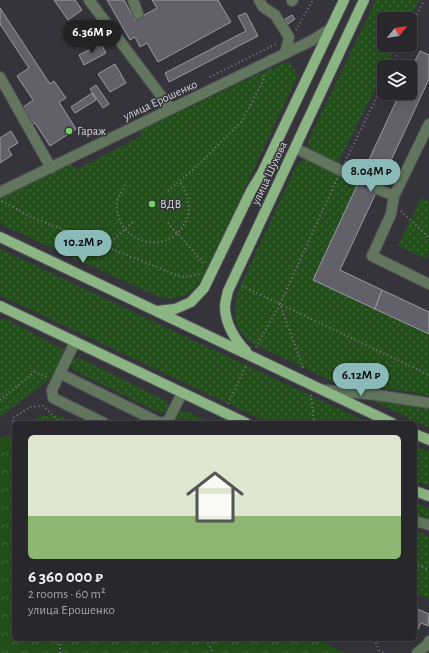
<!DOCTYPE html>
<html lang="en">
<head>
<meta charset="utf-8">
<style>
  body { margin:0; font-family:"Alegreya Sans",sans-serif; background:#343338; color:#f1f3f6; height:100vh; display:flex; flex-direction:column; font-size:15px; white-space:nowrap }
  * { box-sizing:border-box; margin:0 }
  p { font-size:13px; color:#a5a5a9 }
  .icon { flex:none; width:22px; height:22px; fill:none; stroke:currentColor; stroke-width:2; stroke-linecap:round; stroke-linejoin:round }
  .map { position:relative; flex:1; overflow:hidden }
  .panel { position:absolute; left:12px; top:421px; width:405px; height:220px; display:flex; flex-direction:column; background:#28272c; border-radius:6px; box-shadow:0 4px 16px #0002,0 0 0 1px #444448 }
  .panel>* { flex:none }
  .needle { width:26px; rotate:60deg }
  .tools { position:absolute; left:377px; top:12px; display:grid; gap:8px }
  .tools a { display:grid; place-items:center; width:40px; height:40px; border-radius:6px; background:#28272c; box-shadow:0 4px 16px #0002,0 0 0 1px #444448; font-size:20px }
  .price { position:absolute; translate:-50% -34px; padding:0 9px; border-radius:14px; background:#8bbbb9; color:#111; font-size:13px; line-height:26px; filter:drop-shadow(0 1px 2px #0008) }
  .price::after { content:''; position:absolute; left:50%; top:24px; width:12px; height:9px; margin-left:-6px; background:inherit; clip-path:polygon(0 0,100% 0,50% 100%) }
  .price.active { background:#222; color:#fff }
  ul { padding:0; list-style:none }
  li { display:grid; align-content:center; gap:8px; height:212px; padding:0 16px }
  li+li { border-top:1px solid #444448 }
  li span { display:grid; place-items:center; height:124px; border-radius:6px; color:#555 }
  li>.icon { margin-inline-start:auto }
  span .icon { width:72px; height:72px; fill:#fffc; stroke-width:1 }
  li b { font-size:17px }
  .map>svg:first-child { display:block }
</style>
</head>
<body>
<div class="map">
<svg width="429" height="653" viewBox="0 0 429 653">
  <defs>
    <pattern id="green-dots" width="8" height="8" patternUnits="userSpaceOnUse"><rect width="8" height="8" fill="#234f1a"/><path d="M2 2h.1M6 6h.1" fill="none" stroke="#42673b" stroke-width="1.8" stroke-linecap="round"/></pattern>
    <pattern id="forest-crowns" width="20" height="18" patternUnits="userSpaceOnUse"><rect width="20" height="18" fill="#234f1a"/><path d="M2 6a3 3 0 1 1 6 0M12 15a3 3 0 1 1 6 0" fill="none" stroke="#42673b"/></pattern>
  </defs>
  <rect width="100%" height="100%" fill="#35343b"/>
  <g fill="url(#green-dots)">
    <path d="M376 0H419L410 19H384V45H397L386 67H384V71L338 163 313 151 309 147 308 141Z"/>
    <path d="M288 62 296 72 297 77 210 263C198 287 189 303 159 297L0 224V198L4 195 70 164 78 169 142 136 140 130 278 65Z"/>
    <path d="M307 160 313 161 358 183 313 280 429 334V396L413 392 333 382 252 343C234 330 231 310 239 289L296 166 301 161Z"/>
    <path d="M421 198 429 202V252L425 259 398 246Z"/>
    <path d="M0 249 360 419 366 423H269L0 295Z"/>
    <path d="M0 319 8 320 64 350 53 375 47 381 0 417Z"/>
    <path d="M75 358H80L166 401 169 407 167 411 160 413 75 371 71 365Z"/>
    <path d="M367 398 429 408V428Z"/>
    <path d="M180 411H187L211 423H172Z"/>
    <path d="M415 445 429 452V486L415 481Z"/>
    <path d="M415 503 429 508V522L415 517Z"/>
    <path d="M415 531 429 536V599L415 592Z"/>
  </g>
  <g fill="url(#forest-crowns)">
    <path d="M58 415 75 423H31L38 416Z"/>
    <path d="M14 436V639H319L344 653H0V438Z"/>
  </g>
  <g fill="#626068" stroke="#9b9aa2">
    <path d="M54 0H75L82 10 68 20Z"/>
    <path d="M107 0H124L135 20 157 8 152 0H218L231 22 158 62 147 43 140 47 135 37 130 40Z"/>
    <path d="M0 8 50 84 54 81 66 98 59 102 76 129 50 146 35 123 32 125 21 109 33 100 17 76 29 68 0 24Z"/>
    <path d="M246 13 258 36 169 82 165 73 246 31 238 16Z"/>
    <path d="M292 15 295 19 288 24 285 19Z"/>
    <path d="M101 44 106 53 84 65 79 55Z"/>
    <path d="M420 51 429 55V79L340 270 382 290 375 309 313 280 400 93H410V71Z"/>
    <path d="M115 64 126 83 110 92 98 74Z"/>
    <path d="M96 85 109 104 103 108 90 89Z"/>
    <path d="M92 93 96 100 75 113 71 107Z"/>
    <path d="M11 131 18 143 8 149 12 155 0 163V138Z"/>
    <path d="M382 290 429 312V334L375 309Z"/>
    <path d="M415 608 429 614 428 626 421 623 416 633Z"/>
  </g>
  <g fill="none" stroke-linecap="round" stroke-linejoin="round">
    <path stroke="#4d4c52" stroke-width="10" stroke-dasharray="10 5" stroke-linecap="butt" d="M360 180 378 189"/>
    <g stroke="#515057" stroke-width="12">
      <g id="minor">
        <path d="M89 0 171 109"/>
        <path d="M133 0 138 14"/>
        <path d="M259 0 263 7 275 15 289 37 285 54"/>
        <path d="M292 1 293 0"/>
        <path d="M0 77 51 168"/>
        <path d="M429 124 394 196 391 214 372 256 429 284"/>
        <path d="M295 148 360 180"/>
        <path d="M378 189 394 196"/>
        <path d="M0 192 311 41 330 29"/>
        <path d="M75 342 52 390 53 398 104 423"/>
        <path d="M61 374 160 423 168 421 182 393"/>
        <path d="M324 390 377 395 429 403"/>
        <path d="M415 521 429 525"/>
        <path d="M417 653 427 645 429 641"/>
      </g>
    </g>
    <g stroke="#515057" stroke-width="12">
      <g id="major">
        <path d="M0 237 392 423"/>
        <path d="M0 306 246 423"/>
        <path d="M157 311 175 309 191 302 204 288 251 191 262 173 344 0"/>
        <path d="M246 351C235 340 225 323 225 307 225 302 227 296 228 291L364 0"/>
        <path d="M415 434 429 440"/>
        <path d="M415 491 429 496"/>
      </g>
    </g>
    <g stroke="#7e7d83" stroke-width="2" stroke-dasharray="1 3" stroke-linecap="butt">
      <path d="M410 29 424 0"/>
      <path d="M296 30 313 0"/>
      <path d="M391 67 402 45"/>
      <path d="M210 77 278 43"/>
      <path d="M345 162 384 82"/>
      <path d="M337 179 280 304 429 375"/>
      <path d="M125 185C121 192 115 202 117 210 122 246 170 255 186 221 193 207 187 193 179 181"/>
      <path d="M168 191 201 162 242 121 264 79V75"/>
      <path d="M2 201 29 216 179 276 186 277 200 274"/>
      <path d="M401 211 429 238"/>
      <path d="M168 223 205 265"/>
      <path d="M105 247 134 221"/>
      <path d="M242 286 280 304"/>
      <path d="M256 347 280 304 304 370"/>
      <path d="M311 395 314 423"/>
      <path d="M0 400 35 372 48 378"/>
      <path d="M228 404 246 366"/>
      <path d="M14 461 12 455 13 418 30 407 43 406 61 423"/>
      <path d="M415 563 429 570"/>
      <path d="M206 639 213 653"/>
      <path d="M374 639 379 650 384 653"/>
      <path d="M60 653V639"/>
    </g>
    <use href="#minor" stroke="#61765d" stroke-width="10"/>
    <use href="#major" stroke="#8bb683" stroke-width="10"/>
  </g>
  <g fill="#71d35e" stroke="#35343b" stroke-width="1.5">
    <circle cx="69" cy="131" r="4"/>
    <circle cx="152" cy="204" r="4"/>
  </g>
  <g text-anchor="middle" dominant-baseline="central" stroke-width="3" stroke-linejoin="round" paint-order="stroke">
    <g font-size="12" fill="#d3d2d6" stroke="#35343b">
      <text transform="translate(160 100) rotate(-25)">улица Ерошенко</text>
      <text transform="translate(269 173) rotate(-65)">улица Шухова</text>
    </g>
    <g font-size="12" fill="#d3d2d6" stroke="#35343b" text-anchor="start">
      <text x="77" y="131">Гараж</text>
      <text x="160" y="204">ВДВ</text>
    </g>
  </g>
</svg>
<div class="tools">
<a><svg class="needle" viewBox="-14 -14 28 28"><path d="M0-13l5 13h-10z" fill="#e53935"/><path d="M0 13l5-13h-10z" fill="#a5a5a9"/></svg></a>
<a><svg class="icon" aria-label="layers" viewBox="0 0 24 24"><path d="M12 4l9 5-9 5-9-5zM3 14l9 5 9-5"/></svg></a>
</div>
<b class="price active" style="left:92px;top:54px">6.36M ₽</b>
<b class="price" style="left:371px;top:193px">8.04M ₽</b>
<b class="price" style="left:83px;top:264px">10.2M ₽</b>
<b class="price" style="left:361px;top:397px">6.12M ₽</b>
<section class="panel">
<ul>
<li><span style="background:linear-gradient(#dfe7d0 65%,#8fb573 0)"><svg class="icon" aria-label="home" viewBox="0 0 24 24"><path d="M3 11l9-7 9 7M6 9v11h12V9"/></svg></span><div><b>6 360 000 ₽</b><p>2 rooms · 60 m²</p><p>улица Ерошенко</p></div></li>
</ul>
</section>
</div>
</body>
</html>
